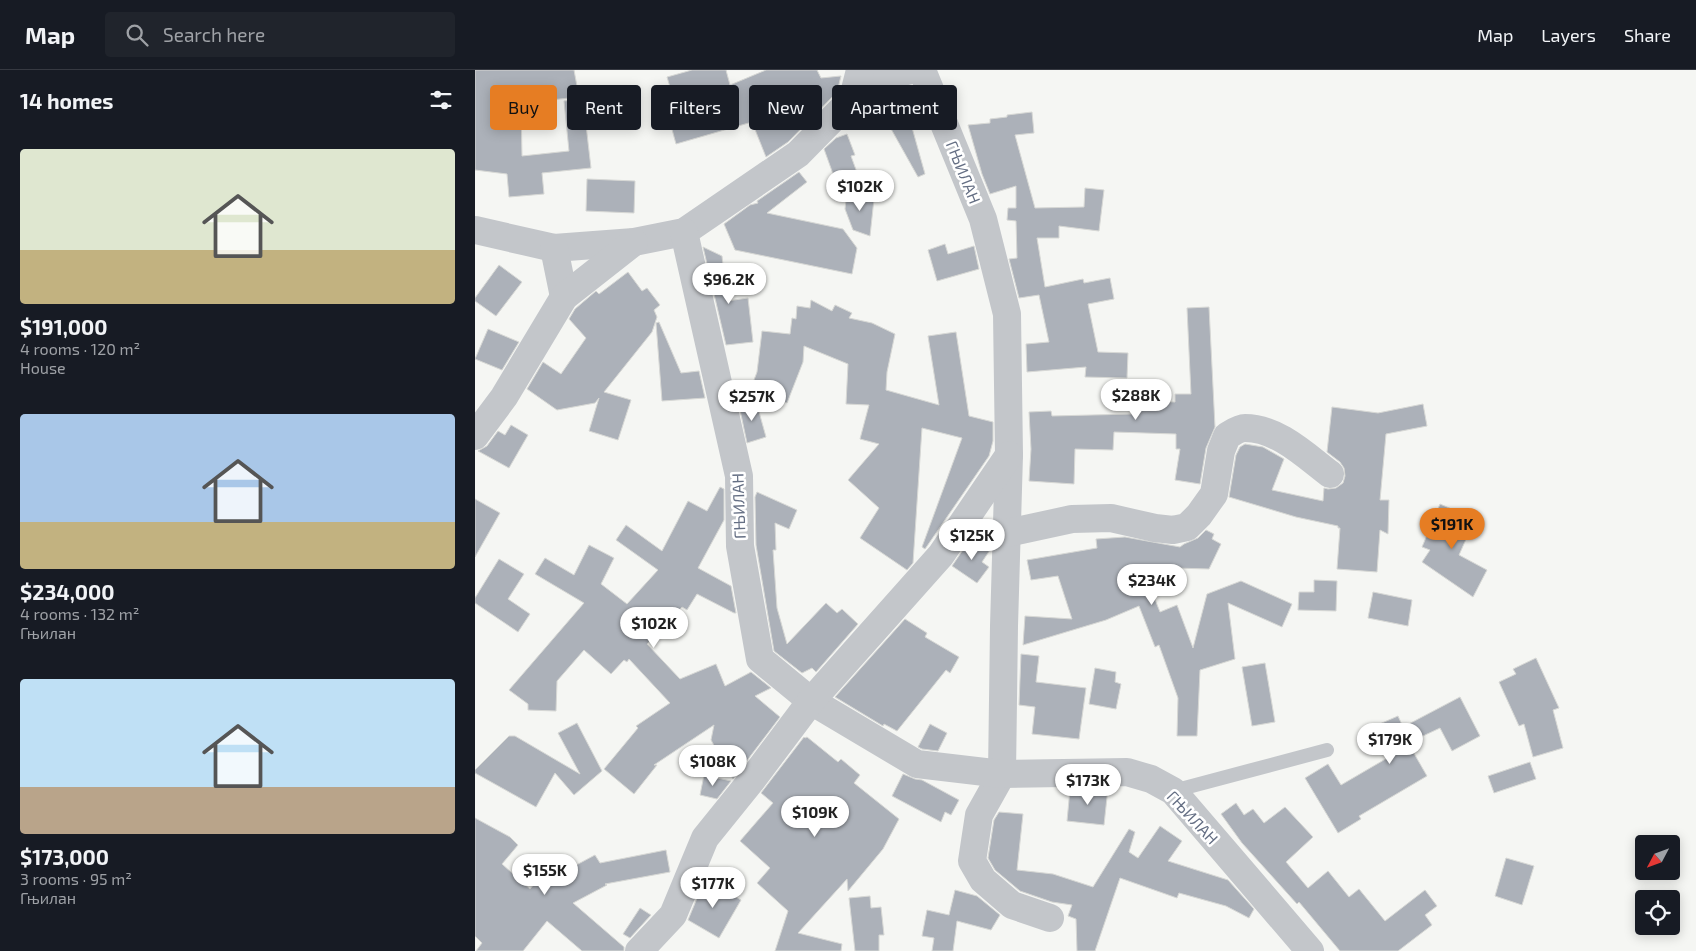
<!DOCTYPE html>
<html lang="en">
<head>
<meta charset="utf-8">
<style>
  body { margin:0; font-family:"Exo 2",sans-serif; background:#20242c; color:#f1f3f6; height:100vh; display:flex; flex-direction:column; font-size:19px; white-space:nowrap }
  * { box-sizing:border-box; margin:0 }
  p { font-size:16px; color:#9ea1a6 }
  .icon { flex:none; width:28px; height:28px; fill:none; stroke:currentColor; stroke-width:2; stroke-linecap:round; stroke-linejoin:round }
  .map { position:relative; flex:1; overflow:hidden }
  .panel { display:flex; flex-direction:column; background:#171b24; width:475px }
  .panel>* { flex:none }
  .top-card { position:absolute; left:15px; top:15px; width:475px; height:45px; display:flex; gap:10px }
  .needle { width:32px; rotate:229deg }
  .fabs { position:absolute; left:1160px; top:765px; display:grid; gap:10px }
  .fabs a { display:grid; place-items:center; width:45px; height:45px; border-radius:5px; background:#171b24; box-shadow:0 2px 12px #0003; font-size:25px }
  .price { position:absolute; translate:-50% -42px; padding:0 11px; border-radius:18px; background:#fff; color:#222; font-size:16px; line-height:32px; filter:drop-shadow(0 1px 2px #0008) }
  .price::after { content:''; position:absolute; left:50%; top:30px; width:15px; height:11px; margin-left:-8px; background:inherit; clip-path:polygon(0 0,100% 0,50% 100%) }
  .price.active { background:#e67d23; color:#111 }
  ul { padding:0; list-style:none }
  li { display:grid; align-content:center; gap:10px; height:265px; padding:0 20px }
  li span { display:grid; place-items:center; height:155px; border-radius:5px; color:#555 }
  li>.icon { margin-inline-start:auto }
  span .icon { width:90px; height:90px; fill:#fffc; stroke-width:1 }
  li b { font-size:21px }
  h2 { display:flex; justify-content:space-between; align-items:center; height:60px; padding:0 20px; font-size:21px }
  .chip { padding:0 18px; border-radius:5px; background:#171b24; box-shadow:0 2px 12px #0003; font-size:18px; line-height:45px }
  .chip.active { background:#e67d23; color:#111 }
  header { display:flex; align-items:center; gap:30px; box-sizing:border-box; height:70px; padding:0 25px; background:#171b24; border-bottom:1px solid #363941 }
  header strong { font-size:24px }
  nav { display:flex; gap:28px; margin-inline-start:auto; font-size:18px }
  .search { width:350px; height:45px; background:#20242c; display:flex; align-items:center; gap:12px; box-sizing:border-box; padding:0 18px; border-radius:5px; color:#9ea1a6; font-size:19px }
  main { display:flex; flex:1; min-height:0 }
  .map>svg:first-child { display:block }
</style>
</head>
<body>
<header>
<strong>Map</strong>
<div class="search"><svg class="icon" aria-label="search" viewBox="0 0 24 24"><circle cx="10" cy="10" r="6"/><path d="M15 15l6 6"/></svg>Search here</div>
<nav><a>Map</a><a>Layers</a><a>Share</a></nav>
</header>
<main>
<section class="panel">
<h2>14 homes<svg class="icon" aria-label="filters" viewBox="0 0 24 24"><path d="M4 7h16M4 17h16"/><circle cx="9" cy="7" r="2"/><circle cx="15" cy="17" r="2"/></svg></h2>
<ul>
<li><span style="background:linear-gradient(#dfe7d0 65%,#c2b280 0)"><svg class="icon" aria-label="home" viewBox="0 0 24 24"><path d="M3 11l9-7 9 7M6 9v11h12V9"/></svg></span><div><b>$191,000</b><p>4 rooms · 120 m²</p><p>House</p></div></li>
<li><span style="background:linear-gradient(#a9c7e8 70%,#c2b280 0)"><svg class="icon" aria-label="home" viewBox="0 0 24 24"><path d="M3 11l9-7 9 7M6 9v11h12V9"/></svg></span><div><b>$234,000</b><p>4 rooms · 132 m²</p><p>Гњилан</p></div></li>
<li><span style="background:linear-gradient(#bfe0f5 70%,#b9a48a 0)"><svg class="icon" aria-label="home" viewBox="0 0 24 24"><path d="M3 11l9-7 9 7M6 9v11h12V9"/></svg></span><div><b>$173,000</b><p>3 rooms · 95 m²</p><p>Гњилан</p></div></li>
</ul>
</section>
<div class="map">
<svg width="1221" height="881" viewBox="0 0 1221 881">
  <rect width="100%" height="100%" fill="#f5f6f3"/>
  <g fill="#acb1b9" stroke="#d7d8d5">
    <path d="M0 0H99L104 27 46 33 47 86 94 81 89 31 108 29 116 98 67 103 69 124 34 127 32 104 0 100Z"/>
    <path d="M217 0H251L255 15 291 0H342L346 8 366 6 362 22 313 72 291 87 277 52 201 74 195 52 205 50 192 7Z"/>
    <path d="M429 18 438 34 407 43 401 32 422 20Z"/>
    <path d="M557 42 559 63 540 65 560 138 609 137 610 118 629 120 624 161 584 156V168H562L570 217 608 209 609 213 635 208 639 229 613 234 623 282 653 283 652 308 610 307 611 297 552 302 551 274 574 272 564 225 544 228 534 189 542 188 541 151 532 150 533 138H541V116L515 124 507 104 493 55 515 53V49L532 47V45Z"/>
    <path d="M436 54 450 104 443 107 415 57Z"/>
    <path d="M372 64 380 85 376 86 384 108 362 115 349 79 361 68Z"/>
    <path d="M324 102 332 112 292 143 368 159 382 178 377 204 260 180 249 154 275 135 283 133 282 131Z"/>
    <path d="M112 109 160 111 159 143 111 141Z"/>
    <path d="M372 121 391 127 392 128 399 129 395 166 378 160 370 139Z"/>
    <path d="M470 174 473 184 499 176 504 199 462 211 453 180Z"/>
    <path d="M228 177 247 186 252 231 273 228 278 272 251 275Z"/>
    <path d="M24 195 47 212 21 246 0 231V228Z"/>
    <path d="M153 202 167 221 172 218 185 235 179 240 182 247 177 262 129 322 156 330 143 370 114 361 124 328 120 333 82 340 52 319 68 292 86 304 111 268 94 249 100 239 121 221 124 224Z"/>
    <path d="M336 230 357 241 360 235 377 243 374 248 397 253 420 264 412 302 411 320 464 335 453 266 481 262 494 346 518 352V371L514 386 450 479 447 477 487 368 447 358 438 493 432 500 385 468 404 438 373 410 404 374 385 369 394 335 371 334 373 294 329 276 328 292 312 333 276 318 282 302 287 261 315 264 317 248 321 249 322 236 335 238Z"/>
    <path d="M734 237 740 357 731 378 725 414 700 410 705 379H701V364L639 362 638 380 600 379 599 414 554 411 556 379 554 342 576 341 577 346 657 344V331L700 332V324H716L712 238Z"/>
    <path d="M184 252 206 303 224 301 230 328 187 331 181 253Z"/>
    <path d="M13 259 44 272 27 300 0 289Z"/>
    <path d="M281 331 291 367 272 373 264 335Z"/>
    <path d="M948 334 952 356 911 364 905 430H914L913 464 905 460 902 502 862 499 865 458H863V456L821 447 754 427 761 385 765 377 770 374 788 377 809 389 797 420 848 431 849 418 853 419 861 418 868 413 870 406 869 398 865 392 852 382 857 337 903 343Z"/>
    <path d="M36 355 53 365 34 398 3 381 12 376 23 361 30 365Z"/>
    <path d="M245 417 249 419V450L223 498 256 516 261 543H259L222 524 212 540 207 537 172 574 205 609 241 594 250 616 276 602 296 618 280 626 305 647 258 709 236 670 239 655 179 695H182L159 724 129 699 163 658 161 656 195 633 154 589 152 592 149 590 136 604 109 580 82 611 81 641 53 640V634L34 620 109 533 60 504 70 488 99 505 114 475 139 488 126 514 152 534 183 500 141 470 151 455 187 481 213 431 232 441Z"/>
    <path d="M282 422 322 440 314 459 300 453 301 480H298L302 538 312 574 351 533 362 543 367 539 383 554 341 602 337 598 327 603 299 581 281 475 280 427Z"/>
    <path d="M0 429 25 443 0 487Z"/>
    <path d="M965 434 1000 449 984 485 1012 500 998 527 947 492 955 480 947 477Z"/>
    <path d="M731 460 739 464 737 469 746 474 734 499 667 497 685 542 702 535 718 578 732 524 766 511 817 534 807 557 753 533 760 589 725 600 722 666H702L703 628 684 575 680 577 664 536 631 550 548 575 550 546 597 549 583 506 556 510 552 490 622 478 621 469 650 467 705 477 709 474 723 468Z"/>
    <path d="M496 468 515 480 507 492 514 497 502 513 477 496Z"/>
    <path d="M24 489 49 504 33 529 55 544 43 562 0 533V528Z"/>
    <path d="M839 510 862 511 861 541 823 540 824 522H839Z"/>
    <path d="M898 522 937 530 933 556 893 548Z"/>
    <path d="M430 549 452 563 450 567 484 587 475 603 471 600 422 661 409 654 408 656 360 627Z"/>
    <path d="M546 584 564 586 561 612 611 618 604 669 557 664 560 637 544 635Z"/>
    <path d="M1061 588 1084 638 1078 640 1088 678 1058 687 1049 654 1044 656 1024 612 1041 604 1038 599Z"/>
    <path d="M790 593 800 652 777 656 767 597Z"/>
    <path d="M620 598 641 602 640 612 646 614 641 639 614 634Z"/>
    <path d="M985 627 1005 666 977 681 965 658 933 673 952 706 884 746 886 749 863 763 830 708 853 694 866 715 914 687 900 656 923 646 928 657Z"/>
    <path d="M102 653 127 701 99 725 80 703 61 737 0 703V700L34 666H40L105 704 83 663Z"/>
    <path d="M455 654 472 663 463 681 447 679 443 677Z"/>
    <path d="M329 667 330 668 332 667 363 692 366 689 385 705 379 713 424 749 408 779 373 821 372 809 323 863 367 874 366 881H300L313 841 282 813 295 798 265 771 298 733 286 723Z"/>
    <path d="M1055 692 1061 709 1019 723 1013 706Z"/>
    <path d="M428 704 440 709 447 710 484 730 476 745 470 742 466 752 417 726Z"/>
    <path d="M229 705 256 711 242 729 225 725Z"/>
    <path d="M633 718 629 755 592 751 595 719Z"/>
    <path d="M761 733 769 745 778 739 789 753 810 737 838 767 811 792 833 818 853 801 874 827 884 819 910 851 950 820 962 836 950 845 957 855 923 881H865L824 832 822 834 767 773 746 744Z"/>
    <path d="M524 742 548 744 542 800 578 804 618 817 654 759 660 762 654 782 663 788 685 756 707 771 693 791 753 810 779 839 774 848 751 836 704 823 702 828 645 808 620 881H602L601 849 593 846 597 835 577 832 545 821 520 800 513 788 519 750Z"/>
    <path d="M0 748 35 767 43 775 27 794 55 819 61 812 64 815 120 785 125 793 191 780 195 802 130 814 132 815 98 833 149 877V881H107L72 851 48 881H1L7 873 0 866Z"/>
    <path d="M1031 788 1059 796 1047 835 1020 826Z"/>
    <path d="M230 809 266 830 244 868 213 850Z"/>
    <path d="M480 820 502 826 525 845 516 860 482 851 478 881H457L459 868 447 866 452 840 474 845Z"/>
    <path d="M395 826 396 838 406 837 409 865H404V881H380L374 828Z"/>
    <path d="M165 838 176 845 155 868 148 864Z"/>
  </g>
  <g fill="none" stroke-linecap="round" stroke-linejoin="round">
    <path stroke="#c3c6ca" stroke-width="14" d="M698 721 852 680"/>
    <g stroke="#c3c6ca" stroke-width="28">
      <path d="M447 0 508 149 532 244 534 385 529 556 527 704 504 745 497 791 508 810 537 835 575 848"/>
      <path d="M378 28 416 5 436 0"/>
      <path d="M0 160 79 178 159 172 209 162 323 84 378 28 385 0"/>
      <path d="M209 162 264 406 265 476 285 589 336 631 442 694 527 704 652 702 676 709 698 721 835 881"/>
      <path d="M79 178 89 227"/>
      <path d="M0 366 29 327 89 227 159 172"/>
      <path d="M532 463 597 449 636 448 680 458 698 460 712 457 724 445 739 424 746 381 752 366C757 363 764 358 770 358 803 358 831 386 855 404"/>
      <path d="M164 881 198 845 230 768 276 711 336 631 466 485 534 385"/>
    </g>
  </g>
  <g text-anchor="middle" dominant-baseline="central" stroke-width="5" stroke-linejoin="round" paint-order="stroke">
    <g font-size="16" fill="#656f84" stroke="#fff">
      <text transform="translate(489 102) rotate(68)">ГЊИЛАН</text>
      <text transform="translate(263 436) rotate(-92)">ГЊИЛАН</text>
      <text transform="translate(718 747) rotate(47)">ГЊИЛАН</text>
    </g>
  </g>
</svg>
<div class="fabs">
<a><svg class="needle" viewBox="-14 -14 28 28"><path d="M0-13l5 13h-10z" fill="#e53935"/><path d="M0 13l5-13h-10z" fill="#9ea1a6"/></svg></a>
<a><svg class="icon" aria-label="locate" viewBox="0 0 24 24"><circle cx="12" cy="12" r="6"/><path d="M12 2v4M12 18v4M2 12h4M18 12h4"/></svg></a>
</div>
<b class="price" style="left:385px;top:142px">$102K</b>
<b class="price" style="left:254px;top:235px">$96.2K</b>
<b class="price" style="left:661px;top:351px">$288K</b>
<b class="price" style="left:277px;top:352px">$257K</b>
<b class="price active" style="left:977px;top:480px">$191K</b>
<b class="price" style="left:497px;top:491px">$125K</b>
<b class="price" style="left:677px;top:536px">$234K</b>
<b class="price" style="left:179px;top:579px">$102K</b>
<b class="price" style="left:915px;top:695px">$179K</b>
<b class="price" style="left:238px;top:717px">$108K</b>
<b class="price" style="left:613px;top:736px">$173K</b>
<b class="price" style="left:340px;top:768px">$109K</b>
<b class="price" style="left:70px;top:826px">$155K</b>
<b class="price" style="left:238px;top:839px">$177K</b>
<div class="top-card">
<a class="chip active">Buy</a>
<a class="chip">Rent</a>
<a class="chip">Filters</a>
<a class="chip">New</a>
<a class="chip">Apartment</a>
</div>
</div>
</main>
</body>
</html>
